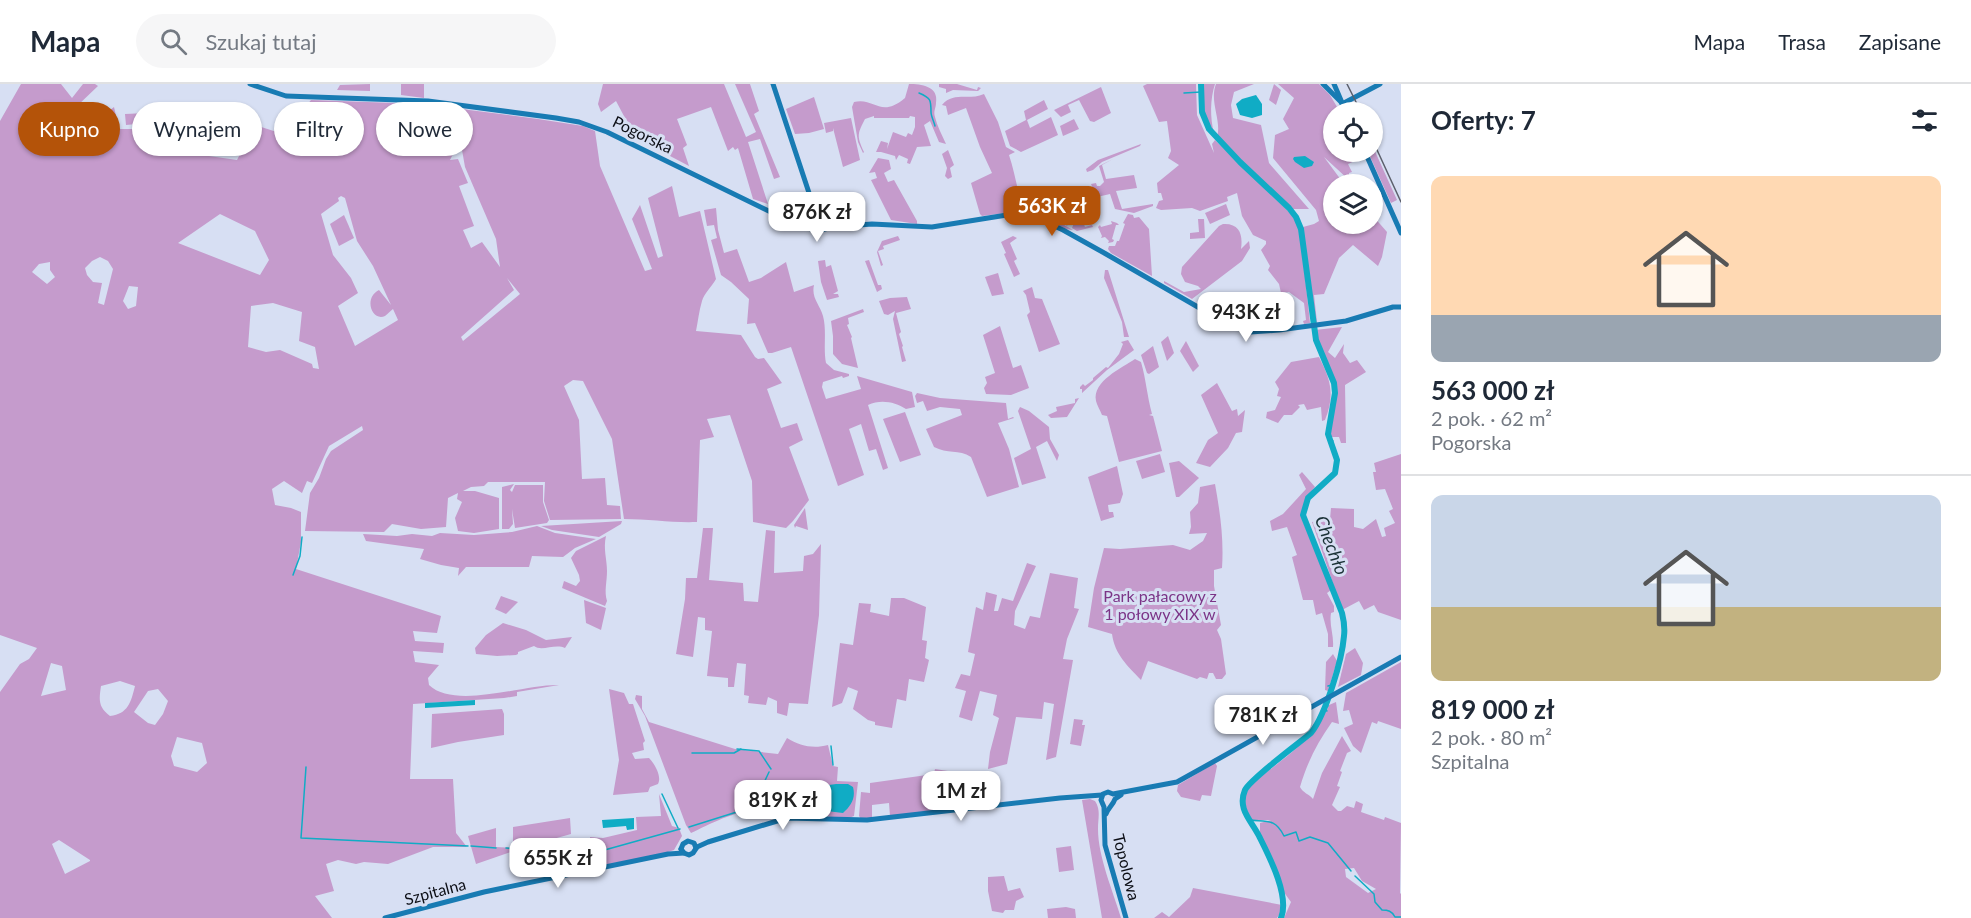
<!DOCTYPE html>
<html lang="pl">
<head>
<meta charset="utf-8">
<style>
  body { margin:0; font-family:Lato,sans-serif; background:#f6f6f7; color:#1f2937; height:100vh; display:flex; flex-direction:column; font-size:22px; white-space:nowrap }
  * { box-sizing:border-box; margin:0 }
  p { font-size:20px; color:#747a83 }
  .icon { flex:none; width:33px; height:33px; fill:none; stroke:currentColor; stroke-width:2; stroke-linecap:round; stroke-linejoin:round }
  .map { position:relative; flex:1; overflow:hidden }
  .side { display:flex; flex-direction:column; background:#fff; width:570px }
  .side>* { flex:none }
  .top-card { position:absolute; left:18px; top:18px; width:570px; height:54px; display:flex; gap:12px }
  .fabs { position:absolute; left:1323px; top:18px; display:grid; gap:12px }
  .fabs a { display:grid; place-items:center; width:60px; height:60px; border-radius:50%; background:#fff; box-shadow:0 2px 4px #0004; font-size:30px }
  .price { position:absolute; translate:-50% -51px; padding:0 14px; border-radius:12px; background:#fff; color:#222; font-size:20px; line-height:39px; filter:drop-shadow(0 2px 3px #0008) }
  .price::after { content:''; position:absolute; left:50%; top:36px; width:18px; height:14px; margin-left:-9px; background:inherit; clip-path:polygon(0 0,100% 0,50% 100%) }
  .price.active { background:#b45309; color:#fff }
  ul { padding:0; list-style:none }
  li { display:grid; align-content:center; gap:12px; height:318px; padding:0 30px }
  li+li { border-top:2px solid #e0e1e3 }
  li span { display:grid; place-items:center; height:186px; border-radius:12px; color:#555 }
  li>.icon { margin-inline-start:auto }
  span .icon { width:108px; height:108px; fill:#fffc; stroke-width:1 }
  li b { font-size:26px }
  h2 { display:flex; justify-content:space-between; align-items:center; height:72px; padding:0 30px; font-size:26px }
  .chip { padding:0 21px; border-radius:27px; background:#fff; box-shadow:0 2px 4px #0004; font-size:21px; line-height:54px }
  .chip.active { background:#b45309; color:#fff }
  header { display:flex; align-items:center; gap:36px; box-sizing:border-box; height:84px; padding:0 30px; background:#fff; border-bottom:2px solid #e0e1e3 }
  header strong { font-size:28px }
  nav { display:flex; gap:33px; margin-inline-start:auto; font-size:21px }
  .search { width:420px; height:54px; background:#f6f6f7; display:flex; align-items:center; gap:15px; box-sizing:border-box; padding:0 21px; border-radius:33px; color:#747a83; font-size:22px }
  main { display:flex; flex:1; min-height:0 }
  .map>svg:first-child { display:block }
</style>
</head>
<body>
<header>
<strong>Mapa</strong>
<div class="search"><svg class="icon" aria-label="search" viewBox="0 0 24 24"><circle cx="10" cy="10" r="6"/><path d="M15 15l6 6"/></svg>Szukaj tutaj</div>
<nav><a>Mapa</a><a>Trasa</a><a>Zapisane</a></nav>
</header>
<main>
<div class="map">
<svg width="1401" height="834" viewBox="0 0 1401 834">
  <rect width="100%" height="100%" fill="#d7dff3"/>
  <g fill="#c59bcc" fill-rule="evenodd">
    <path d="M21 0H61L72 14 83 0H95L98 2 76 23 84 27 66 50 73 56 114 23 119 45H146L150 51 202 71 237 76 255 41 283 50 311 16 423 20 538 35 583 42 595 47 600 82 645 187 652 185 632 135 640 121 658 174 663 172 648 114 672 102 679 133 700 127 716 195C712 202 704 210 702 217 699 227 698 237 696 247L741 251 755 273 758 275 764 274 782 299 767 305 781 344 797 339 803 356 789 363 809 416 793 437 786 444 753 438 752 397 730 331 707 335 714 353 700 356 697 438C673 439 649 435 624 435L612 355 583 297 573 296 564 302 579 336 582 395 605 394 607 421 620 422 621 435 550 436 544 417 545 398H488L484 402 471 403 463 407H475L499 414V445L474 449 458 447 455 434 462 418 457 415 458 409 448 414 446 443 421 445 392 440 384 448 305 447 310 409 319 394 326 375 331 367 363 346 362 342 329 362 312 399 307 397 302 409 284 397 272 405 275 421 291 424 301 428V458L296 485 441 532 437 549 413 547 415 557 444 559 443 569 413 567 415 578 439 581 428 594 429 601C455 626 525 600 559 601L517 608V612L504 614 413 620 410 695H453L456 749 467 763H433L388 780 364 778 356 780 338 776 326 780 334 807 315 812 332 834H0V608L20 580 29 575 37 564 0 551V37ZM455 66H462L465 83 496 155 500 183 482 158 471 164 463 146 474 142 459 102 468 99 458 75 450 76ZM341 112 345 114 357 157 373 182 391 221 379 206C363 214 372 238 385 232 388 230 390 227 393 225L398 236 355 262 338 222 358 209 351 194 333 171 321 130 339 117 338 114ZM220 130 255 147 269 176 260 191 178 159ZM100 173 108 177 113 185 104 221 98 219 102 199 93 198 87 191 85 184 92 177ZM50 178V186L55 193 47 200 32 188 39 180ZM507 194 520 210 463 257 461 253 514 206ZM129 202 138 203 136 222 128 225 123 217ZM273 219 302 228 299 257 315 263 319 285 313 284 312 280 280 266 266 268 248 263 251 222ZM51 579 62 582 66 606 41 612ZM120 597 135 602C131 618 128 630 110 632 98 623 99 616 101 602ZM158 605 168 617 163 630 155 641 148 639 134 628 148 607ZM177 653 202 659 207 679 197 688 174 682 171 672ZM59 756 90 776V777L65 790 52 760Z"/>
    <path d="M370 0V7L337 6 340 1Z"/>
    <path d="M401 0H424V14L401 11Z"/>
    <path d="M603 0H724L746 53 756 48 735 0H750L759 27 754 30 780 93 774 95 760 55 748 58 768 120 753 115 738 64 735 66 733 63 728 67 711 23 677 35 687 61 683 64 689 82 634 53 626 34H625L616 17 601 28 598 20Z"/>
    <path d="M909 0C921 0 939 2 936 19 936 24 933 27 935 33 937 42 942 51 946 60L939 58 930 37 924 41 931 62 917 63 910 80 907 79 908 75 899 71 896 76 895 72 881 68H876L881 57 888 59 887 65 893 48 906 53 908 49 912 51 915 43V33L910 32 909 34H874V32L865 35C858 49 856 51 864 68L863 69 858 58 852 23 854 18C875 13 880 35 905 14Z"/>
    <path d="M939 0H957L977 6 978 3 981 4 978 7 953 6 946 9V5L939 3Z"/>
    <path d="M1147 0H1196L1197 31 1214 69 1212 60 1215 56 1294 133 1300 146 1310 239 1304 240 1303 237 1306 236 1304 219 1289 208 1281 209 1279 200 1268 186 1270 182 1261 166 1266 160V157L1253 151 1242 132 1237 109 1227 113 1228 117 1200 127 1192 124 1161 126 1156 124 1159 117 1163 116 1161 109H1158L1157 99 1179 81 1168 74 1171 67 1167 37 1159 38 1143 2Z"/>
    <path d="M1202 0H1215C1210 15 1210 34 1214 49L1205 34Z"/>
    <path d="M1216 0H1254L1234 8 1231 21 1233 34 1261 41 1269 79 1309 125H1293L1217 54C1222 36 1209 18 1216 0Z"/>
    <path d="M1274 0 1281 6 1276 21 1269 16Z"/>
    <path d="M1278 0H1319L1330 11 1340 28H1334V68H1361L1362 71 1359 75 1348 80 1352 88 1349 89V96L1324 73 1344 100H1334V140H1372L1373 132 1387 148 1382 173 1378 182 1353 161 1339 174 1324 210 1314 211 1317 238 1314 239 1312 228 1303 143 1314 140 1319 137 1316 126 1273 74 1275 51 1289 45 1283 35 1294 14Z"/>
    <path d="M1101 3 1111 29 1094 38 1090 37 1079 16 1068 21 1071 28 1061 33 1054 26Z"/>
    <path d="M984 10 998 38 1006 63 1015 68 1009 71C1014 86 1016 99 1020 114L1035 111 1036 115 1027 118V121L1022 122 1015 120 1014 122 1019 124 1020 128H1013L1011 121 1004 122 1005 129 982 132 980 130 971 99 992 89 980 63 966 24 948 31 946 22 942 21C954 7 969 17 984 10Z"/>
    <path d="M814 13 824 45 809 49 795 50 786 25Z"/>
    <path d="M1044 16 1048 25 1027 36 1030 44 1051 33 1058 51 1021 68 1010 62 1005 47 1026 36 1024 27Z"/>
    <path d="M147 29V39L126 41 125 30Z"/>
    <path d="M851 34 860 76 843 83 833 44V47L826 49 824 39Z"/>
    <path d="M1074 35 1079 45 1063 52 1060 42Z"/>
    <path d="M1141 60 1140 62 1102 78 1093 86 1087 88 1086 85 1098 76Z"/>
    <path d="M1373 63 1397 116 1391 119 1368 68H1372Z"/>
    <path d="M948 66 954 81 950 84 952 93 948 95 945 92 947 84 942 70Z"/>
    <path d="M878 74 889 76 891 85 884 89 888 98 894 96 917 137V140L891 136 871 96 877 94 875 88 869 89Z"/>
    <path d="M1113 75 1102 81 1106 95 1134 91 1137 104 1116 107 1122 125 1153 120V122L1134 129 1115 125 1110 110 1097 113 1091 100 1096 99 1097 102H1100L1104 98 1099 82Z"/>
    <path d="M1062 106 1073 131 1080 130 1085 143 1092 141 1093 143 1077 147 1072 144 1074 139 1070 137 1067 142 1065 140 1059 116 1063 139 1048 132 1073 146 1066 145 1040 132 1024 129V126L1030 127 1024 125 1026 124 1035 126 1036 123 1051 119 1049 112 1037 115V112L1046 110 1047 111V109L1051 110Z"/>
    <path d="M1226 120 1230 131 1210 140 1205 129Z"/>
    <path d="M716 124 718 146 724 169 737 165 749 198 761 194 786 178 794 208 814 201C811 214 820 221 823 232 827 247 823 264 826 279L834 286 849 290V292L843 294 842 292 823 298 822 303 826 315 861 305 857 292 912 308 915 323 906 325C895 318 881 315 868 321L888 384 883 386 876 365 869 367 861 340 849 345 864 391 838 402 791 263 772 269H768L755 239 747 240 749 215 731 198 721 191 711 156 717 154 714 141 707 142 704 126Z"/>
    <path d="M1128 130 1133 131 1134 134 1139 133 1149 145 1152 192 1111 169 1108 165 1109 162H1115L1117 157H1119L1125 140 1123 139Z"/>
    <path d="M344 131 354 154 339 162 330 140Z"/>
    <path d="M1198 135H1204L1205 154 1190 155V149L1199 148Z"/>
    <path d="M1111 137 1117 139 1119 141H1116L1112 155 1114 156 1113 158 1108 159 1109 157 1105 153 1101 154 1102 152 1098 143 1100 141 1101 143 1112 140Z"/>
    <path d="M1223 140C1240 139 1243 151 1241 165L1249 157 1250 164 1242 177 1192 215 1164 199V197L1184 208 1201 205 1198 202 1185 198 1181 190 1182 183 1219 142Z"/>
    <path d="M898 152 900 156 883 162 884 165 878 167 883 181 881 182 877 168 882 157Z"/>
    <path d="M1013 152 1017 154 1010 159 1017 175 1014 177 1020 190 1014 193 1004 170 1006 169 1001 158Z"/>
    <path d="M825 176 826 183 831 181 838 207 833 210H838L839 213 827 216 821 198 818 177Z"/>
    <path d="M869 176 878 201H881L882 205 877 208 865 177Z"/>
    <path d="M1105 186H1108L1129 253H1124L1122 238 1104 194Z"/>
    <path d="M998 189 1004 210 992 212 985 193Z"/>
    <path d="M1032 203 1035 214 1042 215 1060 260 1039 268 1027 231 1030 228 1026 211 1023 207Z"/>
    <path d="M907 213 911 225 896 229 901 248 899 250 903 262 902 263 906 277 902 278 893 235 895 227 888 231 884 230 879 217 890 214Z"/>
    <path d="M863 225 864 228 848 234 849 240 847 241 852 253 851 254 858 284 842 280 833 270V252L831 237Z"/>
    <path d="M1000 242 1013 284 1021 281 1029 304 1011 311 986 310 984 304 987 299 985 293 995 289 983 251Z"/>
    <path d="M1342 243 1328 268 1335 274 1344 260 1343 269 1350 279 1357 276 1366 288 1345 301 1346 359H1341L1339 353H1331C1327 335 1337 318 1335 301 1333 282 1319 266 1315 246Z"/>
    <path d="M1168 252 1174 269 1167 277 1161 258Z"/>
    <path d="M1128 256 1134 266 1107 286 1082 309V305H1080V303L1083 300 1085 302 1093 296V294L1106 283 1108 284 1119 270 1123 260 1121 258Z"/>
    <path d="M1186 257 1199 282 1193 288 1180 267Z"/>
    <path d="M1153 262 1159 283 1149 290 1147 289 1141 271Z"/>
    <path d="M1319 273C1331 296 1335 311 1325 336L1322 337 1321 323 1307 326 1304 320 1298 321 1300 323 1292 331H1284L1278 339 1266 334 1267 328 1275 326 1281 313 1277 312 1279 305 1275 298 1291 278Z"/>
    <path d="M1135 275 1141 278C1146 295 1147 312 1152 330L1149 331 1153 332 1162 367 1119 378 1107 332 1102 331C1100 326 1097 321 1096 317 1092 297 1122 284 1135 275Z"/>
    <path d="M1217 299 1232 327 1237 325 1238 332 1245 326 1242 348 1236 349 1228 364 1210 383 1196 379 1208 356 1218 349 1201 311Z"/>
    <path d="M917 309 940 314 1006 319 1008 335 1013 333 1014 334 998 339 1009 365 1019 403 987 413 971 373C959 365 947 370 934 363L926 345 962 331 960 325 940 323 927 327 923 317 917 319 915 312Z"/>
    <path d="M1079 314 1067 333 1051 334 1048 331 1057 327 1056 323 1075 319V315Z"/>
    <path d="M1020 323 1029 327 1049 343 1050 355 1059 371 1057 377 1047 357 1036 363 1046 394 1022 401 1014 374 1031 365 1018 327Z"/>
    <path d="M905 328 921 371 900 378 883 335Z"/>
    <path d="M1160 370 1165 388 1142 395 1136 377Z"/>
    <path d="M1401 370V536L1378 528 1374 521 1364 526 1359 517 1342 526 1312 438 1330 435 1331 424 1354 425V443L1363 445 1376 435 1382 453 1386 452 1384 444 1395 439 1389 427 1393 425 1385 405 1376 406 1373 388H1376L1374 379Z"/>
    <path d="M1179 377 1199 394 1179 413H1176L1169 379Z"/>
    <path d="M1117 382 1123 410 1120 419 1108 421 1109 428H1113L1114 433 1101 437 1088 393Z"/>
    <path d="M1302 388 1315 403C1306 414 1301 423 1303 438L1331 506 1327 509 1334 522V528L1331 529C1329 541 1334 551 1333 563H1328V550L1322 529 1316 531 1313 516H1303L1292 473 1297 471 1287 443 1272 447 1270 437 1283 430 1306 405 1299 391Z"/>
    <path d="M514 400 510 406 512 408 515 401H543V418L549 436 547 439 515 444 512 425 513 440 509 445H502V403Z"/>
    <path d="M1215 400C1220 428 1224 455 1222 484L1214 486V502L1221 541 1217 546 1221 555 1226 590 1222 595H1216L1213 589H1209L1207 595 1200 593 1197 595 1148 577 1141 596C1127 581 1115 571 1112 550L1088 543 1094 504 1104 464 1120 465 1173 461 1190 466 1203 457 1207 449 1189 450 1191 443 1190 428 1198 419 1200 403Z"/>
    <path d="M805 424 808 446 796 442 795 444 794 441Z"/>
    <path d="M622 437 621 440 599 453 552 446 541 442Z"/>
    <path d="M537 442 555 449 596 455 575 464 563 473 532 472 529 483H466L458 492 459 484 441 481 420 475 424 465 366 457 363 450 397 452 412 450 432 452 440 449 474 451 512 448Z"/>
    <path d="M703 444H713L709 496 743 499 744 517 758 518 766 446 775 447 774 489 803 487 804 472 813 470 821 460 819 531 808 620 789 619 787 632 777 629V617L768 613 766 621 748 619 749 612 744 611 746 580 737 579 734 603H728V594L707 592 712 547 705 546V534L698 533 693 573 676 570 685 515 686 494H697Z"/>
    <path d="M606 452C603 465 607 475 607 487 607 498 604 507 607 517L605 522 562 504 564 497 576 502 580 497 579 491 571 474 576 467Z"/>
    <path d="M1027 479 1036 482 1015 527 1014 541 1025 545 1030 532 1040 534 1050 489 1078 494 1074 524 1079 525 1067 555 1063 575 1073 576 1056 673 1046 676 1054 620 1044 618 1042 635 1016 633 1007 680 988 685 990 668 999 634 993 631 997 611 980 607 972 637 959 633 966 607 955 604 961 590 970 592 975 570 968 568 976 523 983 526 986 508 997 511 994 527H998L1002 514 1013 517Z"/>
    <path d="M501 512 518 518 506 530 495 525Z"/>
    <path d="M891 514H904L926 523 922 556 927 557 925 574 929 576 924 598 909 595 906 617 897 615 892 644 875 641V638L868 636 853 625 858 607 848 603 842 619 832 623 840 559 853 561 859 519 871 520 870 528 889 532Z"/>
    <path d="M584 516 606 524 601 546 586 539Z"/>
    <path d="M503 539 526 546 546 556 572 553 565 564C555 559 542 568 534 562L518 568V570L516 571 497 572 476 570 475 564 486 551Z"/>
    <path d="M1355 564 1363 579 1361 591 1338 603 1346 570Z"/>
    <path d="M1333 570 1337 577 1328 607 1325 606 1326 578Z"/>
    <path d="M1401 578V645L1378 637 1377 640 1372 638 1361 669 1353 662 1344 644 1353 640 1349 626 1343 627 1346 609Z"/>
    <path d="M609 605 624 609 629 620H633L645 657 643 659 644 666 632 669 635 675 649 674C655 680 662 693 658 700L650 703 648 708 613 711 619 676Z"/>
    <path d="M636 611 642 612V625L649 638 735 665 778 670 787 654C800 662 813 665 828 661L833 682 838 683 837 697 858 698 854 732C843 738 827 731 815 730 800 730 784 731 770 735L768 728C745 721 712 739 691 749L686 741 645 632 635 615Z"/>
    <path d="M1336 618 1339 640 1332 638C1317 659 1307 679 1300 703 1303 709 1309 710 1313 715L1322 689 1342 652 1351 667 1347 669 1340 687 1342 688 1337 702 1340 703 1332 721 1338 727H1341L1347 722 1354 724 1356 717 1363 720 1361 728 1384 736 1385 733 1401 739 1400 809 1401 810V834H1284L1291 818 1283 807 1260 750V739L1271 736H1251L1246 731C1243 719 1243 709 1251 699H1253C1281 676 1316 655 1329 621ZM1354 784 1362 797 1376 805 1368 809 1346 793 1345 785Z"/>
    <path d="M502 625 504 630V651L458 658 431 664 432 630Z"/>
    <path d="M1074 635 1083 636 1082 641H1085L1081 662 1070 660Z"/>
    <path d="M1215 679 1217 682 1211 712 1202 711 1200 717 1181 713 1177 707 1178 701Z"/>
    <path d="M935 685 967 690 989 688 993 721 890 732 889 719 872 721V734L861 735 859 732 861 708 870 709V699L934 690Z"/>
    <path d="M659 710 672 742 679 744 682 752 674 766C648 776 619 776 593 784L590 753 603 754 637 746 636 733 661 732Z"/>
    <path d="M1090 715 1095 717C1101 726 1098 734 1098 745 1098 773 1113 807 1121 834H1102L1082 716Z"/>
    <path d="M570 734 571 750 528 762 476 780 468 752 496 744V763L513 764V743Z"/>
    <path d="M1071 762 1074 786 1059 788 1056 764Z"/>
    <path d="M1004 792 1008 807 1020 804 1024 813 1016 817 1014 826H1005L1003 829 992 827 988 807V793Z"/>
    <path d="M1193 804 1282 821 1281 828 1277 834H1154L1162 828 1169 833 1190 813Z"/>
    <path d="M1066 823 1075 825 1076 834H1048L1047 825Z"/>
  </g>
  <g fill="#10acc5">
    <path d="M1256 11 1262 20V31L1252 34 1240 31 1236 20 1242 15Z"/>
    <path d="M1305 72 1314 78 1312 82 1304 84 1295 78 1293 75 1294 73Z"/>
    <path d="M475 616V621L425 624V619Z"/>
    <path d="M836 700H848L853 703C856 714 851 722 843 729L802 724H771L759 721 768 710Z"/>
    <path d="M634 734V745L627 746 626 742 603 744 602 736Z"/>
  </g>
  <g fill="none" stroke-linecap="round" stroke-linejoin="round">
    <g stroke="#10acc5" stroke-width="1.5">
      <path d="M919 9C931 14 931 16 931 28 931 32 934 38 935 42"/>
      <path d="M1184 9 1201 8"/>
      <path d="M1330 357H1333"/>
      <path d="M293 491 300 472 302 453"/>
      <path d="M1328 602 1332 601"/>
      <path d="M1326 621 1328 622"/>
      <path d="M1325 626 1327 627"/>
      <path d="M831 662 833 681"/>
      <path d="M737 665 759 667 771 685"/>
      <path d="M692 669H734L741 665"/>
      <path d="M306 683 301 754 468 762"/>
      <path d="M662 710 678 744"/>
      <path d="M758 721 762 703 769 688"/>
      <path d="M1249 736C1267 738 1275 734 1284 752L1296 748 1299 757 1310 753 1328 759 1351 787"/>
      <path d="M689 743 759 721"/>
      <path d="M471 762 496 764"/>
      <path d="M506 764 518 765"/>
      <path d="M590 768 601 767 680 745"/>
      <path d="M1355 792 1374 810 1375 818 1382 826C1388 826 1392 827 1395 833H1401"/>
    </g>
    <path stroke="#10acc5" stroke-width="6" d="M1201 0 1202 28 1209 45 1240 78 1289 124 1296 133 1301 145 1316 256 1334 299 1335 309 1328 350 1337 376 1335 389 1308 414 1303 431 1342 529C1344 537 1345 544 1344 552 1342 576 1326 630 1311 649 1299 659 1250 695 1245 706 1237 725 1251 736 1259 752 1269 772 1290 812 1281 834"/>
    <g stroke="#187bb3" stroke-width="5">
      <path d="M250 0 286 12 428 17 556 34 579 38 607 48 783 134 816 147 833 143 872 140 932 143 1013 130 1035 133 1063 146 1106 170 1229 241 1250 248 1279 246 1346 237 1393 223H1401"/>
      <path d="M773 0 814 124 823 140"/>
      <path d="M1323 0 1341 18"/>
      <path d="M1334 0 1346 28"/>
      <path d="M1342 20 1380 0"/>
      <path d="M1365 68 1401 149"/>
      <path d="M813 145 814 126"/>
      <path d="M1106 730C1108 724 1113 721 1115 715L1121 711"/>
      <path d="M681 765 684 769 689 771 693 769 697 763 708 758 787 734 867 736 1060 714 1102 711"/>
      <path d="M681 765 683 760 688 757 694 759 696 764"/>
      <path d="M385 834 484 808 668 770 684 769"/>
      <path d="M1126 834 1105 761 1104 723 1101 716 1103 710 1108 708 1113 710 1177 698 1401 573"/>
    </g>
    <g stroke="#5c606c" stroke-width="1.5">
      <path d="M1347 0 1361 28"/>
      <path d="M1372 55 1401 118"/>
    </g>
  </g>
  <g text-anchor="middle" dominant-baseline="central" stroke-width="6" stroke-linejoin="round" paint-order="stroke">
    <g font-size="16" fill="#0c0e15" stroke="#d7dff3">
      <text transform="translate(643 50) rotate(26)">Pogorska</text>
      <text transform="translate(1127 783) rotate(76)">Topolowa</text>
      <text transform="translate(435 807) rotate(-15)">Szpitalna</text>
    </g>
    <g font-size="16" fill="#7b3487" stroke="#d7dff3">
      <text x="1160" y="511">Park pałacowy z<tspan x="1160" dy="18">1 połowy XIX w</tspan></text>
    </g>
    <g font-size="18" font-style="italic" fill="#1b3237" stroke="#d7dff3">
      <text transform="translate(1332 461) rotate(69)">Chechło</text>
    </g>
  </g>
</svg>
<div class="fabs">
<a><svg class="icon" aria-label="locate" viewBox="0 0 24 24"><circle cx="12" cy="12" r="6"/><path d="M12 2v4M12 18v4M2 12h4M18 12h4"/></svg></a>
<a><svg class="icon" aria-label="layers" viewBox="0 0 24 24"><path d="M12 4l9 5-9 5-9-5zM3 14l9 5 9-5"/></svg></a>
</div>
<b class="price active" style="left:1052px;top:153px">563K zł</b>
<b class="price" style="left:817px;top:159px">876K zł</b>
<b class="price" style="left:1246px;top:259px">943K zł</b>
<b class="price" style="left:1263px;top:662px">781K zł</b>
<b class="price" style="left:961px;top:738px">1M zł</b>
<b class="price" style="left:783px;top:747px">819K zł</b>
<b class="price" style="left:558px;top:805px">655K zł</b>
<div class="top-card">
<a class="chip active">Kupno</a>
<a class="chip">Wynajem</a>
<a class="chip">Filtry</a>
<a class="chip">Nowe</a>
</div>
</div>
<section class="side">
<h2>Oferty: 7<svg class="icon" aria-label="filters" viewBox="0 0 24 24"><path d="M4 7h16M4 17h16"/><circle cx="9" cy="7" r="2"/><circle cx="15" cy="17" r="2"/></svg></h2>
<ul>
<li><span style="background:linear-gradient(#ffd9b3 75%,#9aa5b1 0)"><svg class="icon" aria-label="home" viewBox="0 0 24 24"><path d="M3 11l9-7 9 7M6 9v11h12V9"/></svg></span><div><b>563 000 zł</b><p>2 pok. · 62 m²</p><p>Pogorska</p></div></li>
<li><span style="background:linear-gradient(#c9d6e8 60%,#c2b280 0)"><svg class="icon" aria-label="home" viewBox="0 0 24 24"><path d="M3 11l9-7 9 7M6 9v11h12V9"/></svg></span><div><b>819 000 zł</b><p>2 pok. · 80 m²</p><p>Szpitalna</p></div></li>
</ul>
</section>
</main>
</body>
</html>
